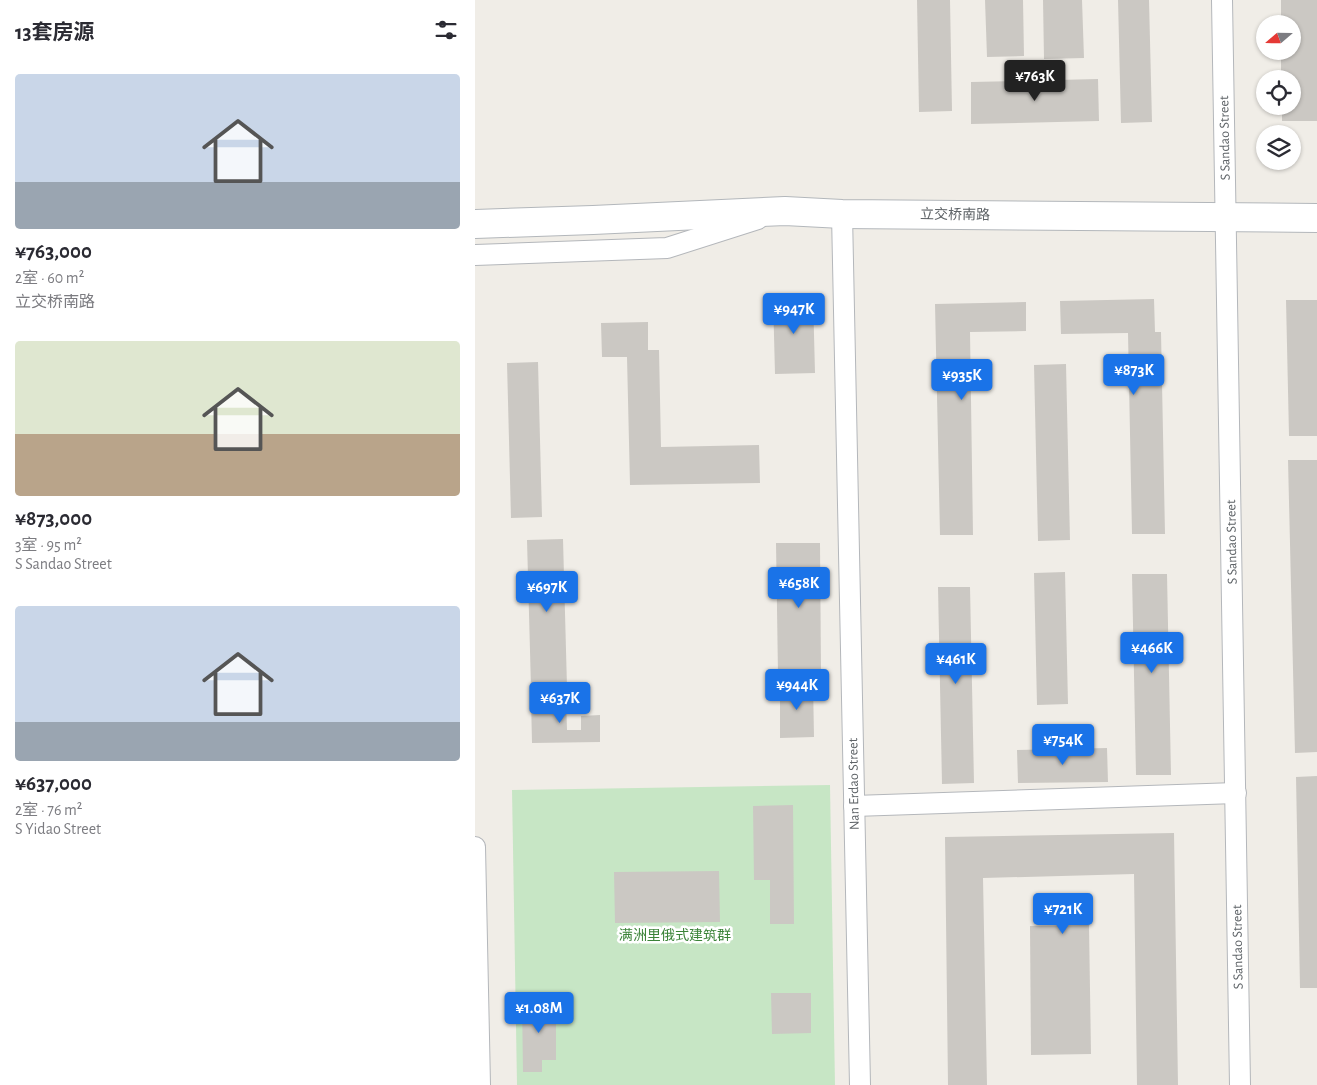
<!DOCTYPE html>
<html lang="zh">
<head>
<meta charset="utf-8">
<style>
  body { margin:0; font-family:"Alegreya Sans","Noto Sans SC",sans-serif; background:#f2f2f3; color:#2b2b33; height:100vh; display:flex; flex-direction:column; font-size:19px; white-space:nowrap }
  * { box-sizing:border-box; margin:0 }
  p { font-size:16px; color:#7c7c81 }
  .icon { flex:none; width:28px; height:28px; fill:none; stroke:currentColor; stroke-width:2; stroke-linecap:round; stroke-linejoin:round }
  .map { position:relative; flex:1; overflow:hidden }
  .panel { display:flex; flex-direction:column; background:#fff; width:475px }
  .panel>* { flex:none }
  .needle { width:32px; rotate:250deg }
  .fabs { position:absolute; left:781px; top:15px; display:grid; gap:10px }
  .fabs a { display:grid; place-items:center; width:45px; height:45px; border-radius:50%; background:#fff; box-shadow:0 1px 4px #0004; font-size:25px }
  .price { position:absolute; translate:-50% -42px; padding:0 11px; border-radius:5px; background:#1a73e8; color:#fff; font-size:16px; line-height:32px; filter:drop-shadow(0 1px 2px #0008) }
  .price::after { content:''; position:absolute; left:50%; top:30px; width:15px; height:11px; margin-left:-8px; background:inherit; clip-path:polygon(0 0,100% 0,50% 100%) }
  .price.on { background:#222; color:#fff }
  ul { padding:0; list-style:none }
  li { display:grid; align-content:center; gap:10px; height:265px; padding:0 15px }
  li span { display:grid; place-items:center; height:155px; border-radius:5px; color:#555 }
  li>.icon { margin-inline-start:auto }
  span .icon { width:90px; height:90px; fill:#fffc; stroke-width:1 }
  li b { font-size:21px }
  h2 { display:flex; justify-content:space-between; align-items:center; height:60px; padding:0 15px; font-size:21px }
  main { display:flex; flex:1; min-height:0 }
  .map>svg:first-child { display:block }
</style>
</head>
<body>
<main>
<section class="panel">
<h2>13套房源<svg class="icon" aria-label="filters" viewBox="0 0 24 24"><path d="M4 7h16M4 17h16"/><circle cx="9" cy="7" r="2"/><circle cx="15" cy="17" r="2"/></svg></h2>
<ul>
<li><span style="background:linear-gradient(#c9d6e8 70%,#9aa5b1 0)"><svg class="icon" aria-label="home" viewBox="0 0 24 24"><path d="M3 11l9-7 9 7M6 9v11h12V9"/></svg></span><div><b>¥763,000</b><p>2室 · 60 m²</p><p>立交桥南路</p></div></li>
<li><span style="background:linear-gradient(#dfe7d0 60%,#b9a48a 0)"><svg class="icon" aria-label="home" viewBox="0 0 24 24"><path d="M3 11l9-7 9 7M6 9v11h12V9"/></svg></span><div><b>¥873,000</b><p>3室 · 95 m²</p><p>S Sandao Street</p></div></li>
<li><span style="background:linear-gradient(#c9d6e8 75%,#9aa5b1 0)"><svg class="icon" aria-label="home" viewBox="0 0 24 24"><path d="M3 11l9-7 9 7M6 9v11h12V9"/></svg></span><div><b>¥637,000</b><p>2室 · 76 m²</p><p>S Yidao Street</p></div></li>
</ul>
</section>
<div class="map">
<svg width="842" height="1085" viewBox="0 0 842 1085">
  <rect width="100%" height="100%" fill="#f0ede7"/>
  <path fill="#c7e6c5" d="M355 785 360 1085H42L37 790Z"/>
  <g fill="#cbc8c3">
    <path d="M442 0H475L477 111 444 112Z"/>
    <path d="M510 0H548L549 56 512 57Z"/>
    <path d="M568 0H607L609 58 569 59Z"/>
    <path d="M643 0H674L677 122 646 123Z"/>
    <path d="M806 0H842V121H807V106H818V79H806V51H818V24H806Z"/>
    <path d="M623 79 624 121 496 124V82Z"/>
    <path d="M338 296 340 373 300 374 298 297Z"/>
    <path d="M679 299 680 332H686L690 534H657L653 333 586 334 585 301Z"/>
    <path d="M811 300H842V436H814Z"/>
    <path d="M551 302V331L495 332 498 535H465L460 304Z"/>
    <path d="M173 322V350H184L186 447 284 445 285 483 155 485 152 357H127L126 323Z"/>
    <path d="M63 362 67 517 36 518 32 363Z"/>
    <path d="M591 364 595 540 563 541 559 365Z"/>
    <path d="M813 460H842V752L820 753Z"/>
    <path d="M88 539 92 687 56 688 52 540Z"/>
    <path d="M301 543H345L346 674 303 675Z"/>
    <path d="M590 572 593 704 562 705 559 573Z"/>
    <path d="M657 574H692L696 775H661Z"/>
    <path d="M463 587H495L499 783 467 784Z"/>
    <path d="M338 683 339 737 305 738V684Z"/>
    <path d="M56 699H91L92 730H106V716L125 715V742L57 743Z"/>
    <path d="M632 748 633 782 543 783 542 750Z"/>
    <path d="M842 776V988H825L821 777Z"/>
    <path d="M318 805 319 924H295V880H279L278 806Z"/>
    <path d="M699 833 703 1085H662L659 874 508 878 512 1085H473L470 837Z"/>
    <path d="M244 871 245 922 140 923 139 872Z"/>
    <path d="M614 925 616 1054 556 1055 555 926Z"/>
    <path d="M296 993H336V1033L297 1034Z"/>
    <path d="M47 1000H81V1060H67V1072H48Z"/>
  </g>
  <g fill="none" stroke-linecap="round" stroke-linejoin="round">
    <g stroke="#b4b7bb" stroke-width="22">
      <g id="street">
        <path d="M747 0 765 1085"/>
        <path d="M367 214 385 1085"/>
        <path d="M0 255 192 248 283 219"/>
        <path d="M379 806 761 793"/>
        <path d="M0 847 5 1085"/>
      </g>
    </g>
    <g stroke="#b3b7bb" stroke-width="30">
      <path id="secondary" d="M0 224 118 220 310 211 367 214 842 218"/>
    </g>
    <use href="#street" stroke="#fff" stroke-width="20"/>
    <use href="#secondary" stroke="#fff" stroke-width="28"/>
  </g>
  <g text-anchor="middle" dominant-baseline="central" stroke-width="5" stroke-linejoin="round" paint-order="stroke">
    <g font-size="14" fill="#5e6367" stroke="#fff">
      <text transform="translate(750 138) rotate(-91)">S Sandao Street</text>
      <text transform="translate(480 215) rotate(1)">立交桥南路</text>
      <text transform="translate(757 542) rotate(-91)">S Sandao Street</text>
      <text transform="translate(379 784) rotate(-91)">Nan Erdao Street</text>
      <text transform="translate(763 947) rotate(-91)">S Sandao Street</text>
    </g>
    <g font-size="14" fill="#3b8338" stroke="#fff">
      <text x="200" y="936">满洲里俄式建筑群</text>
    </g>
  </g>
</svg>
<div class="fabs">
<a><svg class="needle" viewBox="-14 -14 28 28"><path d="M0-13l5 13h-10z" fill="#e53935"/><path d="M0 13l5-13h-10z" fill="#7c7c81"/></svg></a>
<a><svg class="icon" aria-label="locate" viewBox="0 0 24 24"><circle cx="12" cy="12" r="6"/><path d="M12 2v4M12 18v4M2 12h4M18 12h4"/></svg></a>
<a><svg class="icon" aria-label="layers" viewBox="0 0 24 24"><path d="M12 4l9 5-9 5-9-5zM3 14l9 5 9-5"/></svg></a>
</div>
<b class="price on" style="left:560px;top:102px">¥763K</b>
<b class="price" style="left:319px;top:335px">¥947K</b>
<b class="price" style="left:659px;top:396px">¥873K</b>
<b class="price" style="left:487px;top:401px">¥935K</b>
<b class="price" style="left:324px;top:609px">¥658K</b>
<b class="price" style="left:72px;top:613px">¥697K</b>
<b class="price" style="left:677px;top:674px">¥466K</b>
<b class="price" style="left:481px;top:685px">¥461K</b>
<b class="price" style="left:322px;top:711px">¥944K</b>
<b class="price" style="left:85px;top:724px">¥637K</b>
<b class="price" style="left:588px;top:766px">¥754K</b>
<b class="price" style="left:588px;top:935px">¥721K</b>
<b class="price" style="left:64px;top:1034px">¥1.08M</b>
</div>
</main>
</body>
</html>
